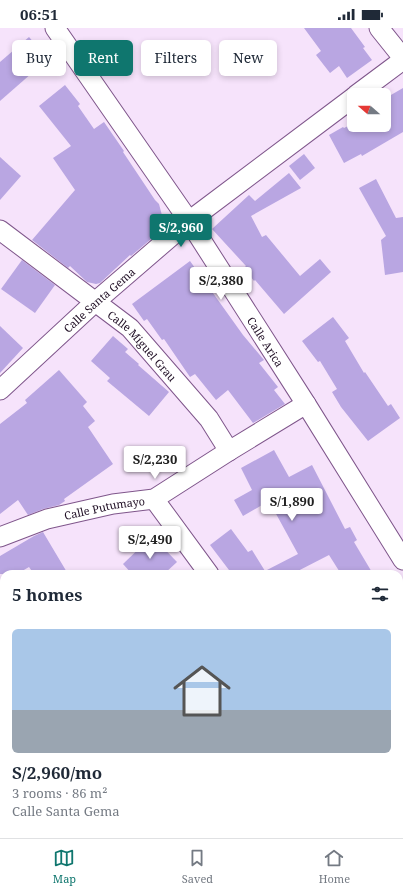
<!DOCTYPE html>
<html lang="en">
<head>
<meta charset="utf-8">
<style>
  body { margin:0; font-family:"Noto Serif",serif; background:#f6f6f7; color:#1f2937; height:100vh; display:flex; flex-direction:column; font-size:15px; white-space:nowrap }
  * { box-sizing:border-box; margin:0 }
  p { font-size:13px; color:#747a83 }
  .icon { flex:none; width:22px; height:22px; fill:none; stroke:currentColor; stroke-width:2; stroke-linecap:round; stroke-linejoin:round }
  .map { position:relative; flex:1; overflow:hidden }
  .details { position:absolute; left:0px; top:542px; width:403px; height:268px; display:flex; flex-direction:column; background:#fff; border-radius:12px 12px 0 0; box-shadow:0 2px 6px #0003 }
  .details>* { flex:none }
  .top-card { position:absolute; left:12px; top:12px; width:379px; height:36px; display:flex; gap:8px }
  .needle { width:26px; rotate:290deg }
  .tools { position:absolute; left:347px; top:60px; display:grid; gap:8px }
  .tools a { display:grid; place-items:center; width:44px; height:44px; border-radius:6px; background:#fff; box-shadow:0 2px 6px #0003; font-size:20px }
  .price { position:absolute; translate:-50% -34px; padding:0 9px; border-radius:4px; background:#fff; color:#222; font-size:13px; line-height:26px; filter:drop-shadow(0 1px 2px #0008) }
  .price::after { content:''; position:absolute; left:50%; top:24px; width:12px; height:9px; margin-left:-6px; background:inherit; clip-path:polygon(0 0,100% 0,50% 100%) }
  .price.selected { background:#0f766e; color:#fff }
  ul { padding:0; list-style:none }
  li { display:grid; align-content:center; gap:8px; height:212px; padding:0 12px }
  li+li { border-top:1px solid #e0e1e3 }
  li span { display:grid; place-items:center; height:124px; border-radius:6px; color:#555 }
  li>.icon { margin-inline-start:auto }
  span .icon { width:72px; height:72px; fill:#fffc; stroke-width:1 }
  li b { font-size:17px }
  h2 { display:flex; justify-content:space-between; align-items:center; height:48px; padding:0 12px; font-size:17px }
  .chip { padding:0 14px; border-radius:6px; background:#fff; box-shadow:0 2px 6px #0003; font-size:14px; line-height:36px }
  .chip.selected { background:#0f766e; color:#fff }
  .status { display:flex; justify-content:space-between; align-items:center; height:28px; padding:0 20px; background:#fff; direction:ltr }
  .status svg { height:11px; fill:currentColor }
  .dock { display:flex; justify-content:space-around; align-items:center; height:56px; border-top:1px solid #e0e1e3; background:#fff; font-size:11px; color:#747a83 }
  .dock a { display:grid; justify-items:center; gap:2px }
  .dock .selected { color:#0f766e }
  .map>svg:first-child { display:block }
</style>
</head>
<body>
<div class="status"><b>06:51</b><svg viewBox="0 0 49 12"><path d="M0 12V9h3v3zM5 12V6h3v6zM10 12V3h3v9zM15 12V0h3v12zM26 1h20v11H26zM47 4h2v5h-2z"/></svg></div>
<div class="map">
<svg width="403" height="810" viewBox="0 0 403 810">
  <rect width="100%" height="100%" fill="#f6e3fb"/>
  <g fill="#b9a6e2">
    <path d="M304 0H351L365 19 363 20 372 32 347 50 339 38 330 45 316 27 321 23Z"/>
    <path d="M29 9 48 31 0 73V34Z"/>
    <path d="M65 57 80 76 78 78 94 101 104 94 124 123 123 124 155 172 159 176 164 195 163 201 131 228 130 227 100 255 96 256 87 254 70 238 68 240 32 212 75 162 53 130 71 118 39 78Z"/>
    <path d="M403 60V104L362 128 361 126 344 135 329 107 343 99 344 100 350 97H384V71Z"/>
    <path d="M304 126 315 140 300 152 289 138Z"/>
    <path d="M0 129 21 148 0 172Z"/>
    <path d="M289 145 301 160 251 188 262 209 266 207 300 248 320 231 331 244 284 286 255 252 254 253 244 240 246 238 212 201 249 167 255 173Z"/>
    <path d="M376 151 396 190 403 189V244L385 247 381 212 386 208 359 160Z"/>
    <path d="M22 232 55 257 35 285 1 261Z"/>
    <path d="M190 233 243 307 264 332 259 335 278 359 274 362 285 376 253 395 228 362 216 372 195 346 190 349 164 311 162 312 147 291 144 293 132 276Z"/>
    <path d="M333 289 349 310 345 313 364 345 365 344 388 378 391 376 400 390 368 413 341 379 332 364 337 361 320 333 318 334 302 313Z"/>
    <path d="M0 298 23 320 0 345Z"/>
    <path d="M113 308 128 321 125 324 139 336 138 337 169 364 149 388 107 353 110 350 91 333Z"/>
    <path d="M59 342 87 374 83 378 95 393 88 399 113 436 64 471 65 473 59 477 43 481 28 487 18 472 0 486V396L27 375 25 372Z"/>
    <path d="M274 422 289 449 312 437 345 501 350 499 357 512 354 514 373 546H341L329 527 292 546H232L210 517 231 501 248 524 252 522 265 543 298 526 269 473 243 488 234 472 252 462 241 440Z"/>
    <path d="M43 504 68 546H34L29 539 17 546H0V528L34 508Z"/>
    <path d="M152 508 177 534 164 546H132L123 536Z"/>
  </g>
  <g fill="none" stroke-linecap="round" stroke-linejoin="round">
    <g stroke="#7f568b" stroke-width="21">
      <g id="minor">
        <path id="s1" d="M55 0 189 193 306 376 403 532"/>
        <path d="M379 0 403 30"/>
        <path d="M356 67 403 32"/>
        <path id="s2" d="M0 202 130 300 209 391 229 423"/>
        <path id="s3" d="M0 362 95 274 189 193 354 69"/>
        <path d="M154 471 209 546"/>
        <path id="s4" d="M0 509 47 491 113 476 154 471 229 423 306 376"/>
        <path d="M399 729 403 731"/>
      </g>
    </g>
    <g stroke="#357f89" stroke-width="24">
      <g id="trunk">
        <path d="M0 760 4 761"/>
        <path d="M99 806 107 810"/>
      </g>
    </g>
    <use href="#minor" stroke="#fff" stroke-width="19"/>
    <use href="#trunk" stroke="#68cacc" stroke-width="22"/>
  </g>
  <g text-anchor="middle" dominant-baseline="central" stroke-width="3" stroke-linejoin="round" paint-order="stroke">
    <g font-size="11" fill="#1e0d23" stroke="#f7f7f7">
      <text stroke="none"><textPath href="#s3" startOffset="134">Calle Santa Gema</textPath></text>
      <text stroke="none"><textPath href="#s1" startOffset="378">Calle Arica</textPath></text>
      <text stroke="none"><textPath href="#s2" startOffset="184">Calle Miguel Grau</textPath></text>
      <text stroke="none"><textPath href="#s4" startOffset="109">Calle Putumayo</textPath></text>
    </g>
  </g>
</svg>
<div class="tools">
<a><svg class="needle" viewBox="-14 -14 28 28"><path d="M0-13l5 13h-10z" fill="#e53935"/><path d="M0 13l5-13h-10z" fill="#747a83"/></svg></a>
</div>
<b class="price selected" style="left:181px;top:220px">S/2,960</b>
<b class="price" style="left:221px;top:273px">S/2,380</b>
<b class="price" style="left:155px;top:452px">S/2,230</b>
<b class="price" style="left:292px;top:494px">S/1,890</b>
<b class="price" style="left:150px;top:532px">S/2,490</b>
<div class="top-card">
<a class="chip">Buy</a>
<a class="chip selected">Rent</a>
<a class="chip">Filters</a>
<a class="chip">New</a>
</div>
<section class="details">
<h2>5 homes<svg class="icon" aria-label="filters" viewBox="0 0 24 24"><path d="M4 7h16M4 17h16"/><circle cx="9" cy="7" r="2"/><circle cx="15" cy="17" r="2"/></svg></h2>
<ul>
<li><span style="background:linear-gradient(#a9c7e8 65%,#9aa5b1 0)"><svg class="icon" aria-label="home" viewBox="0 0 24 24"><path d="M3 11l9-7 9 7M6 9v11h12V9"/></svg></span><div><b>S/2,960/mo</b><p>3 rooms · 86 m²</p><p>Calle Santa Gema</p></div></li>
</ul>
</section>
</div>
<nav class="dock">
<a class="selected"><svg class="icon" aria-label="map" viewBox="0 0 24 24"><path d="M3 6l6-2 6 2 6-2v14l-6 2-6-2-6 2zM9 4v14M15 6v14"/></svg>Map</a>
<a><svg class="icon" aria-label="saved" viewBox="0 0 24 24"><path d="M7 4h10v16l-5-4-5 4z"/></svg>Saved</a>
<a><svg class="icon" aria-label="home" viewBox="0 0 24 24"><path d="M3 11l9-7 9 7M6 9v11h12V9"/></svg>Home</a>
</nav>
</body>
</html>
